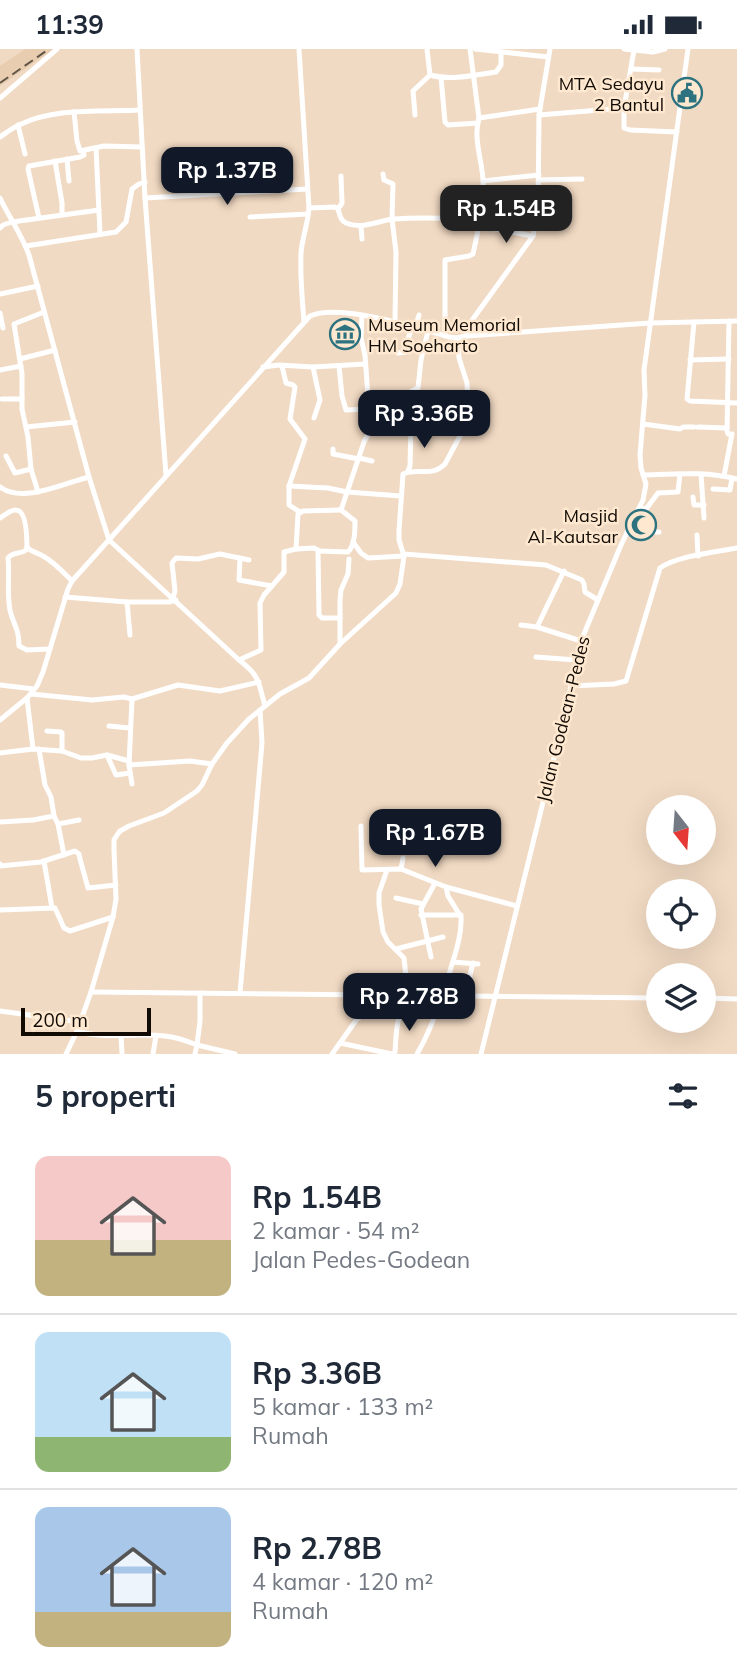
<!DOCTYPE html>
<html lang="id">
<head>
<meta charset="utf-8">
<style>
  body { margin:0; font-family:Mulish,sans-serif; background:#f6f6f7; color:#1f2937; height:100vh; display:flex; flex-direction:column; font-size:26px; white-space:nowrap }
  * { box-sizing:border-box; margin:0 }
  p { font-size:23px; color:#747a83 }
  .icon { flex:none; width:38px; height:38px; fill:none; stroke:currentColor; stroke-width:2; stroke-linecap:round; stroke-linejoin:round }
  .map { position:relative; height:1005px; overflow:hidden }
  .sheet { display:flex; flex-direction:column; background:#fff; flex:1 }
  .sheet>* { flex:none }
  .needle { width:46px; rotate:163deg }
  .tools { position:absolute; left:646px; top:746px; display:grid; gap:14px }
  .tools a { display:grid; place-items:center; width:70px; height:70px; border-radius:50%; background:#fff; box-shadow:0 7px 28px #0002; font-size:35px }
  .scale { position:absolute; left:21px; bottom:18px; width:130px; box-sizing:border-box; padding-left:7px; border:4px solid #120b04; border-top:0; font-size:19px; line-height:24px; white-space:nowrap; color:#120b04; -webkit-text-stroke:5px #fee8d0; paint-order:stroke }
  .price { position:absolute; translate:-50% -60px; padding:0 16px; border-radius:14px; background:#111827; color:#fff; font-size:23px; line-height:46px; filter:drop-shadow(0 2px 4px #0008) }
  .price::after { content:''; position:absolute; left:50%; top:42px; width:21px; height:16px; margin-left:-10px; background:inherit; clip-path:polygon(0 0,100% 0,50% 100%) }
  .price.current { background:#222; color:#fff }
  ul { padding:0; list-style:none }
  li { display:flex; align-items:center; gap:21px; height:175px; padding:0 35px }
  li+li { border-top:2px solid #e0e1e3 }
  li span { display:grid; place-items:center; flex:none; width:196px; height:140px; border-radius:14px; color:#555 }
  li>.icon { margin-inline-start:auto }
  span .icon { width:84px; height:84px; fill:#fffc; stroke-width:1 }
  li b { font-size:30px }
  h2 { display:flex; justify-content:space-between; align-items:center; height:84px; padding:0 35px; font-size:30px }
  .status { display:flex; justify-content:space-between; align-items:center; height:49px; padding:0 35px; background:#fff; direction:ltr }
  .status svg { height:19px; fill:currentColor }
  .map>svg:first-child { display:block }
</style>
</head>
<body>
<div class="status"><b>11:39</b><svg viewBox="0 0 49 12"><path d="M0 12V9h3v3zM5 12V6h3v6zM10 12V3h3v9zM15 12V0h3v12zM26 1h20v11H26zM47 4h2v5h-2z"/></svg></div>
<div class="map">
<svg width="737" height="1005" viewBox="0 0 737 1005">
  <rect width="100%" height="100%" fill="#f1dac3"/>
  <path fill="#e9cdb0" d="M25 0H54L0 37V17Z"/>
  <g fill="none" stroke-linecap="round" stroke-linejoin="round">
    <g stroke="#fff" stroke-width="5">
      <path d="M137 0 145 149 166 426"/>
      <path d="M299 0 309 159C308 175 302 189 301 204 300 228 302 249 304 272"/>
      <path d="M427 0 430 26C451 32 475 26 496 23L501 16V3"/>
      <path d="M470 0 479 69C473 89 482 111 483 131 484 146 482 163 479 177L533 187"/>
      <path d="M475 0 548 8"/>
      <path d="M624 0 653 3 665 0"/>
      <path d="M634 1 624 59V79L630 81 677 83"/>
      <path d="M631 20 659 21"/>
      <path d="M441 28 445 73 448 76 478 74"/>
      <path d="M0 49 57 0"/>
      <path d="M74 63 77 92 80 102 104 97 142 98"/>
      <path d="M415 66 413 42 430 26"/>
      <path d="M539 66 624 59"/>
      <path d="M479 69 540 60"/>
      <path d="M18 76 25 105"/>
      <path d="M0 88C6 84 12 79 19 76 55 58 101 63 140 61"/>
      <path d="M96 99 100 185"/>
      <path d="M67 110 69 132"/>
      <path d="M55 112 62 154V165"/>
      <path d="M383 125 384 131 393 135 392 170 396 203 395 273"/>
      <path d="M539 131 582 130"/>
      <path d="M483 132 539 126"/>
      <path d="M0 149C9 168 22 186 29 206L89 428 109 491 239 611C260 627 258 632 265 657"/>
      <path d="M145 149 307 140"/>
      <path d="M309 159 335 158 338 160C340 166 340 171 346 174 361 181 378 172 393 170 422 168 452 169 480 171"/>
      <path d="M338 160 342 154 341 127"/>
      <path d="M538 160 562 162"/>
      <path d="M250 168 308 165"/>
      <path d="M39 169 28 120 29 117 80 108 84 106 83 102"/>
      <path d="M361 177 362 190"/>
      <path d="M0 179 3 176 12 173 99 161"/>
      <path d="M26 197 116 183 126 173 132 140 139 135 145 133"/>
      <path d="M0 245 38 237"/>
      <path d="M0 264 3 279"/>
      <path d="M694 273 687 350 690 352 737 354"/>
      <path d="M445 287V211L469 207 473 205 479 177"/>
      <path d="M466 287 470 274 533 187 538 160 539 66 550 0"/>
      <path d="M398 304 406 303C407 295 408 288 411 281 414 275 418 273 419 266"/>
      <path d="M20 310 55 301"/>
      <path d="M690 311 729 310"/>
      <path d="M282 317 286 334 293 336 295 338 290 370 305 390 289 437"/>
      <path d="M339 317 342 347 346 361 371 360"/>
      <path d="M263 318 279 316 313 318 365 315"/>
      <path d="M313 318 320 351 314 369"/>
      <path d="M0 321 21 317"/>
      <path d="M412 342 418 339 421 311 428 282"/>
      <path d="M368 348 379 347 388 351 398 348"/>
      <path d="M2 350H22"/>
      <path d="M418 373 442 378"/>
      <path d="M643 375 680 380 683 378H694"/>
      <path d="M26 378 75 373"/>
      <path d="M698 378 727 379"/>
      <path d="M373 379 411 375 427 363 470 364"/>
      <path d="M333 400V405L359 410"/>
      <path d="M6 407 15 424 31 420"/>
      <path d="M359 409 372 412"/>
      <path d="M408 422 410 417 411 375"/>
      <path d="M701 425 704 469"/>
      <path d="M643 426C674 425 707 422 737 430"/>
      <path d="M724 427 732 385H728L727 382 729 272"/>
      <path d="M0 438C23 455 64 434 89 428"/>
      <path d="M713 440 730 441 732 429"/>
      <path d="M38 443 31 420 28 388 22 360V325L14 275 44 263"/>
      <path d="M693 448 694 456H704"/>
      <path d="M639 459 646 460 658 444 678 443 680 425"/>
      <path d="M300 463 289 456V437L328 439 347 443 401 447"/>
      <path d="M0 469C5 466 11 460 16 461 27 461 27 492 27 500 22 506 13 502 8 509 10 526 6 550 11 565 15 578 19 581 19 597L27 601 50 600"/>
      <path d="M627 483H659"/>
      <path d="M697 486 698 507"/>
      <path d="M353 493 361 504 368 509 404 507"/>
      <path d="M27 498C32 504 37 503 43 507 54 513 63 523 72 532"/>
      <path d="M296 500 314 499 318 501 319 566 322 569H340"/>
      <path d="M319 502 348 503C355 496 355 482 355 472L341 461 364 393 373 376 368 348 365 306 361 289 362 267"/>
      <path d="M404 505 546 516 582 531 584 535 585 543 598 551"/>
      <path d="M240 509 239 531 272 537"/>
      <path d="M65 548 127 553H169L176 551"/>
      <path d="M173 549 175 542 172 514 176 509 198 510 220 505 249 511"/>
      <path d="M127 553 130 586"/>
      <path d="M521 576 537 578 581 592"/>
      <path d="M537 578 564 522"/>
      <path d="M340 595V551L341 541 348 525 349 510"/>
      <path d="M536 608 576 611"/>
      <path d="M239 611 261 601 260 554 264 546 284 523V503L296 500 298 465 303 462 341 461"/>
      <path d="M0 636 34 640"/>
      <path d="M571 637 614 635 626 632 660 519C677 507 716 503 737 499"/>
      <path d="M31 645 92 651 124 648 132 650 178 636 220 642 259 633"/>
      <path d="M27 649 33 700"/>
      <path d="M132 650 129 716 132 735"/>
      <path d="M0 671 27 649 37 637 43 623 68 540 72 532 310 267C340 254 417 279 449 288L457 289 466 287 650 274 737 272"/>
      <path d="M109 677 130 679"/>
      <path d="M47 682 61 683 62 684V702"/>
      <path d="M0 704 33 700 62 702 81 709H92L107 706 129 712"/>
      <path d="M107 706 116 726 130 724"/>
      <path d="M129 716 190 712 212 715"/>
      <path d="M54 767 58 775 64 806"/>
      <path d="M0 773 33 771 54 767 51 748 45 736 39 700"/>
      <path d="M58 775 79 771"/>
      <path d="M361 777 362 821 401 820 446 838 448 847 461 868C462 886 455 905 450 922 441 951 432 979 417 1005"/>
      <path d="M44 812 52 859"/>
      <path d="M0 815V817L41 813 75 802 79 805 80 810 88 839 116 836"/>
      <path d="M401 820 403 809"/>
      <path d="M387 821 379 844V856L383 883 388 893 404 909 408 946"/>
      <path d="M446 838 517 857"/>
      <path d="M396 849 423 855"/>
      <path d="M0 861 55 859 64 879 70 882 113 868"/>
      <path d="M421 866H461"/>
      <path d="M396 900 443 888"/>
      <path d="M431 908 421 860 435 834"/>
      <path d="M453 913 478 915"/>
      <path d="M91 943 658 949"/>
      <path d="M200 944V972L197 996 235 1005"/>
      <path d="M240 944 262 694 260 661"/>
      <path d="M469 947 470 926 473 914"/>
      <path d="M704 949 737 950"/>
      <path d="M0 962 80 973"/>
      <path d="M77 982C105 991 136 983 165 987 176 988 187 992 197 996L195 1005"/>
      <path d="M121 986 122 1005"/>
      <path d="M340 994 357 970 372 961 374 945"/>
      <path d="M66 1005 77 982 91 943 113 868 116 850 114 801V791L117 786 120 782 129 777 164 764 197 742 202 736 212 715 227 694 249 670 280 645 309 629 340 595 396 544 400 535 404 507 399 491V482L403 425C419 418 431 429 445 415L469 370 467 334 459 309 457 289"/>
      <path d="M153 1005 156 987"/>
      <path d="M332 1005 340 994 392 1005"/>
      <path d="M393 1005 395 1003C397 974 395 969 414 945"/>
      <path d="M481 1005 565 664 581 592 621 496 643 451 646 435 641 419 640 406 645 346 644 321 688 0"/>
    </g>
    <path stroke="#615548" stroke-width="2" stroke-dasharray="10 5" stroke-linecap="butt" d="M0 34 49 0"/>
  </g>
  <defs>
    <g id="civic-ring" transform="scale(1.575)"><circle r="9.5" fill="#fee8d0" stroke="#2c727f" stroke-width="1.5"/><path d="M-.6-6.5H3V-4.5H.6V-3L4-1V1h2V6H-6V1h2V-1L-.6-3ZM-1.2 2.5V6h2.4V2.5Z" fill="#2c727f"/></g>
    <g id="museum-ring" transform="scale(1.575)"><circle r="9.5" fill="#fee8d0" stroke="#2c727f" stroke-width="1.5"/><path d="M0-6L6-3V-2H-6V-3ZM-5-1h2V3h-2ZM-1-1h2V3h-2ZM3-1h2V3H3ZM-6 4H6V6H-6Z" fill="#2c727f"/></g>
    <g id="mosque-ring" transform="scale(1.575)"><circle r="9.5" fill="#fee8d0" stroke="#2c727f" stroke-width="1.5"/><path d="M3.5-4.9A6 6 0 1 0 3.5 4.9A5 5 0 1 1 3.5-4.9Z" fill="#2c727f"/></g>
  </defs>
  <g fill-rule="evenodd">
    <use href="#civic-ring" x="687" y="44"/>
    <use href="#museum-ring" x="345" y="285"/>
    <use href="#mosque-ring" x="641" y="476"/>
  </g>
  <g text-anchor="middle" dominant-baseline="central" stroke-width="5" stroke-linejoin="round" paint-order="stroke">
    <g font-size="18" fill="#120b04" stroke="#fee8d0" text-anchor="end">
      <text x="664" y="34">MTA Sedayu<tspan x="664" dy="21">2 Bantul</tspan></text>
      <text x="368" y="275" text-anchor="start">Museum Memorial<tspan x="368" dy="21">HM Soeharto</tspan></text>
      <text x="618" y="466">Masjid<tspan x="618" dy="21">Al-Kautsar</tspan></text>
    </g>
    <g font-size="18" fill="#120b04" stroke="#fee8d0">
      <text transform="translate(563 670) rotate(-76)">Jalan Godean-Pedes</text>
    </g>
  </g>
</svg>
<div class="tools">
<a><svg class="needle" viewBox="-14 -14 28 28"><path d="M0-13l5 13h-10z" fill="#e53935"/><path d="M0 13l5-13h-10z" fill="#747a83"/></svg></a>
<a><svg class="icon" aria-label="locate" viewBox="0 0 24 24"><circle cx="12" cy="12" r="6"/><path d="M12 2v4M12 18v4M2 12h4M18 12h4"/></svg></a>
<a><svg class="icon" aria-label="layers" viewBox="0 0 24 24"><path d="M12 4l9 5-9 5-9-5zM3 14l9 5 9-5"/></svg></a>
</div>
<div class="scale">200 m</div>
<b class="price" style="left:227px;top:158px">Rp 1.37B</b>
<b class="price current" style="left:506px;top:196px">Rp 1.54B</b>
<b class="price" style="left:424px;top:401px">Rp 3.36B</b>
<b class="price" style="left:435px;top:820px">Rp 1.67B</b>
<b class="price" style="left:409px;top:984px">Rp 2.78B</b>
</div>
<section class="sheet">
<h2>5 properti<svg class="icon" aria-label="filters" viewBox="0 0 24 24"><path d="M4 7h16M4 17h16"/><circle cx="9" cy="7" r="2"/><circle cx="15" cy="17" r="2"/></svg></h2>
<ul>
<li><span style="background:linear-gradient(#f6c9c9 60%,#c2b280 0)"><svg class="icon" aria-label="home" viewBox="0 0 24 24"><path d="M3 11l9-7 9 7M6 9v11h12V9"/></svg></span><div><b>Rp 1.54B</b><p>2 kamar · 54 m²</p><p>Jalan Pedes-Godean</p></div></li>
<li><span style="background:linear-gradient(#bfe0f5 75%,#8fb573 0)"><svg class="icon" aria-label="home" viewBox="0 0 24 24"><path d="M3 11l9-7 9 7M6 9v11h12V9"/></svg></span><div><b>Rp 3.36B</b><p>5 kamar · 133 m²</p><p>Rumah</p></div></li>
<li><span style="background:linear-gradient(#a9c7e8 75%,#c2b280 0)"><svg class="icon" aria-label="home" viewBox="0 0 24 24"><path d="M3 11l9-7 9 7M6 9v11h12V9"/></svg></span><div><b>Rp 2.78B</b><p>4 kamar · 120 m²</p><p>Rumah</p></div></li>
</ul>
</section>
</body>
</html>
